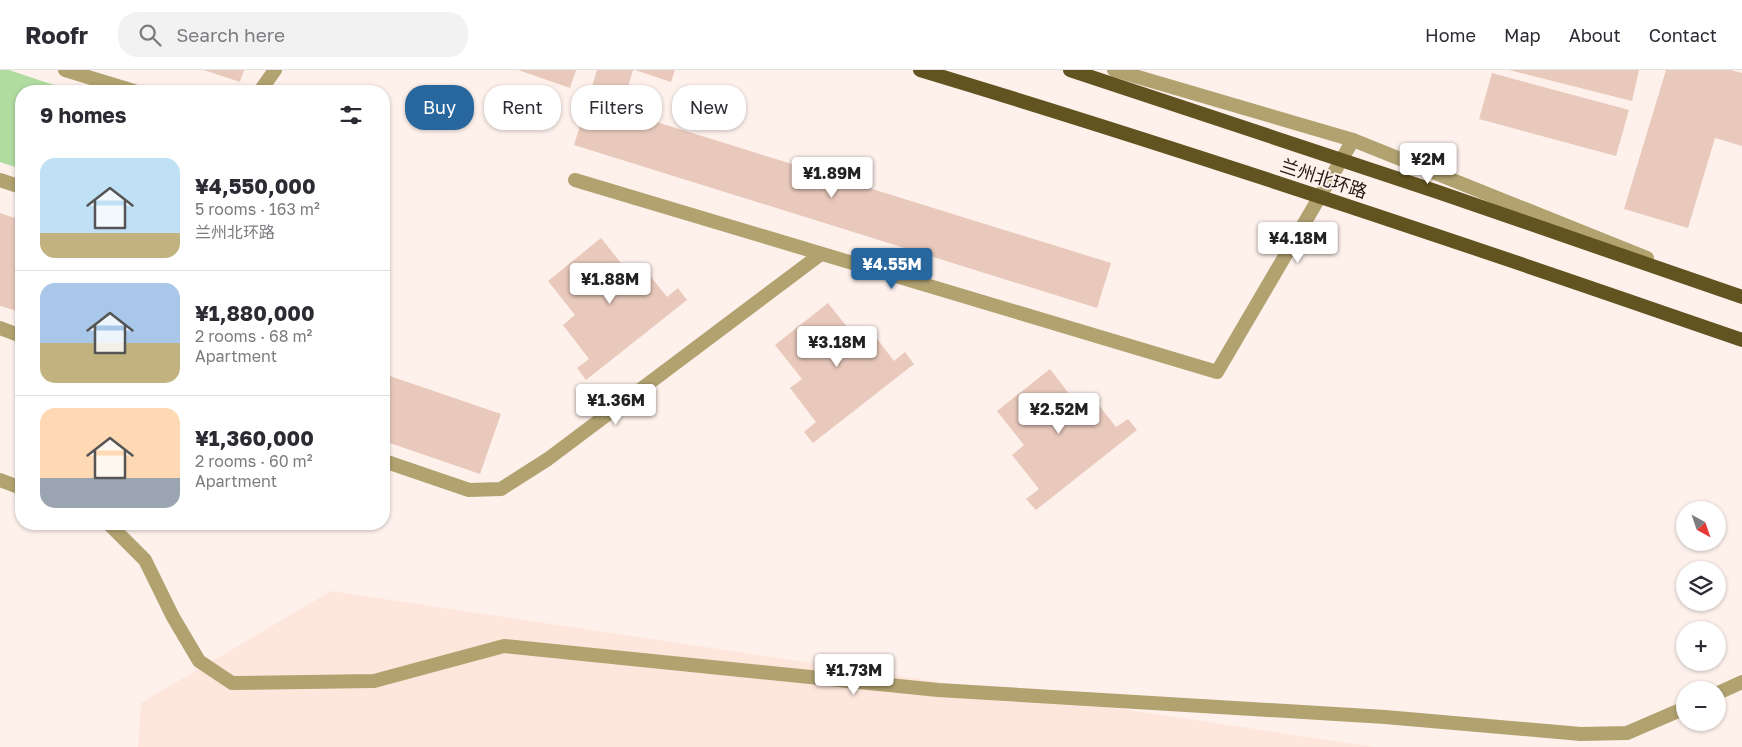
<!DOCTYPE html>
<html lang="en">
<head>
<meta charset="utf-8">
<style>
  body { margin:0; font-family:"Golos Text","Noto Sans SC",sans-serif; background:#f2f2f3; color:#2b2b33; height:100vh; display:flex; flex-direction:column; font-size:19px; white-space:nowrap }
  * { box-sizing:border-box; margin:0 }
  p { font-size:16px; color:#7c7c81 }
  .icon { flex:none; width:28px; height:28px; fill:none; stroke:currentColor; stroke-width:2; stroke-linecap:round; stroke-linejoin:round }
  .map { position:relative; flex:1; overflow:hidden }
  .sheet { position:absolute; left:15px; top:15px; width:375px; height:445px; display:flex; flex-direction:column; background:#fff; border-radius:20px; box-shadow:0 1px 4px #0004 }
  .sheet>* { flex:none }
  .guide { position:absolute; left:405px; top:15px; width:475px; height:45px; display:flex; gap:10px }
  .needle { width:32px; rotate:140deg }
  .buttons { position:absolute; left:1676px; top:431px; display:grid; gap:10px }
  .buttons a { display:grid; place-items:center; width:50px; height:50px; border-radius:50%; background:#fff; box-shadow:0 1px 4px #0004; font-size:25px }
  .price { position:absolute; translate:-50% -42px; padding:0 11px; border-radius:5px; background:#fff; color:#222; font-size:16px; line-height:32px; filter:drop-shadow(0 1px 2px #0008) }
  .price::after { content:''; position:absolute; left:50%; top:30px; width:15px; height:11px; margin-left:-8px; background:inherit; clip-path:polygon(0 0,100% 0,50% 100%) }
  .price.selected { background:#28679d; color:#fff }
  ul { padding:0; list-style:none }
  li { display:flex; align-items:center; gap:15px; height:125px; padding:0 25px }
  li+li { border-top:1px solid #e1e1e2 }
  li span { display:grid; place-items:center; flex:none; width:140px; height:100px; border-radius:15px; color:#555 }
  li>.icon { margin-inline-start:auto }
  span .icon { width:60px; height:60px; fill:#fffc; stroke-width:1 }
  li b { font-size:21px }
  h2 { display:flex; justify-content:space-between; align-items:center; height:60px; padding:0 25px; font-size:21px }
  .pill { padding:0 18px; border-radius:20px; background:#fff; box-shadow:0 1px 4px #0004; font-size:18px; line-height:45px }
  .pill.selected { background:#28679d; color:#fff }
  header { display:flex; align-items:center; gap:30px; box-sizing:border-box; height:70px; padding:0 25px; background:#fff; border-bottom:1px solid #e1e1e2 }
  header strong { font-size:24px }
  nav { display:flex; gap:28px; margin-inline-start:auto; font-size:18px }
  .search { width:350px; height:45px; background:#f2f2f3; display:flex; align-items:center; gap:12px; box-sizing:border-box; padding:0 18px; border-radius:20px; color:#7c7c81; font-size:19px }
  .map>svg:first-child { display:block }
</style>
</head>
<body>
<header>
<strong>Roofr</strong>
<div class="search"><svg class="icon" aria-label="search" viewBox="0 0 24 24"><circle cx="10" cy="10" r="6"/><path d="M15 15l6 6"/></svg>Search here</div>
<nav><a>Home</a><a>Map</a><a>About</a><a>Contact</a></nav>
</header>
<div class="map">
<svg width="1742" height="677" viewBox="0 0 1742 677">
  <rect width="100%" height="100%" fill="#fef1ec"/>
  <path fill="#ffe6dd" d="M331 521 1375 677H138L141 633Z"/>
  <path fill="#b0dca2" d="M0 0H9L72 21H21V99L0 92Z"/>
  <g fill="#e9c9bc">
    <path d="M204 0H244L240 12Z"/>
    <path d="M518 0H576L570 18Z"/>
    <path d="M597 0H633L621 41 1111 193 1097 238 574 75Z"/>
    <path d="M635 0H675L671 12Z"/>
    <path d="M1509 0H1639L1632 31Z"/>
    <path d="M1666 0H1731L1742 3V76L1715 68 1688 158 1624 139Z"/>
    <path d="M1492 3 1629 40 1616 86 1479 49Z"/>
    <path d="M0 143 21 150V242L0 236Z"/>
    <path d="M601 168 629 203 641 194 667 227 678 218 687 230 586 310 577 298 589 289 563 255 575 245 548 211Z"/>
    <path d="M828 233 855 267 868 257 894 291 905 282 914 294 813 373 804 362 816 352 790 318 802 309 775 275Z"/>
    <path d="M1050 299 1077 334 1090 324 1116 357 1128 349 1137 360 1036 440 1026 429 1039 419 1012 385 1024 375 997 341Z"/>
    <path d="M384 304 501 344 480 404 384 371Z"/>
  </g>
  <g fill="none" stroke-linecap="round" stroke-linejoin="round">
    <g stroke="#b1a270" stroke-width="14">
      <path d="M65 0 134 21"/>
      <path d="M1114 0 1353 70 1647 188"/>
      <path d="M260 21 275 0"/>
      <path d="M0 110 21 117"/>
      <path d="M575 110 1217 302 1353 70"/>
      <path d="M0 258 21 266"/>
      <path d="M384 391 469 420 501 419 548 389 821 184"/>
      <path d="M0 410 21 418"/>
      <path d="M109 454 145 490 173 547 199 591 232 613 374 611 504 576 938 620 1385 647 1581 664 1627 663 1685 638"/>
      <path d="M1718 623 1742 612"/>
    </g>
    <g stroke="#625420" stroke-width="14">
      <path d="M920 0C1196 83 1469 175 1742 270"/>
      <path d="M1070 0 1438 122 1742 227"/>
    </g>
  </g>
  <g text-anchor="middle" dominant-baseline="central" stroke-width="4" stroke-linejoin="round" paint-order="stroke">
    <g font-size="18" fill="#221713" stroke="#fef1ec">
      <text transform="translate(1324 108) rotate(18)">兰州北环路</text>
    </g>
  </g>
</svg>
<div class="buttons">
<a><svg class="needle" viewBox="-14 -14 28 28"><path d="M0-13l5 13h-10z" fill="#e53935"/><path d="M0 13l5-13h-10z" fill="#7c7c81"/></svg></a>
<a><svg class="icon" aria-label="layers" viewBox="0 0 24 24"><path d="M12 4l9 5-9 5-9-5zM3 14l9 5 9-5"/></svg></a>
<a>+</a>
<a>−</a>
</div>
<b class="price" style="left:1428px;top:115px">¥2M</b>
<b class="price" style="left:832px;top:129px">¥1.89M</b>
<b class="price" style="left:1298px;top:194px">¥4.18M</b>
<b class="price selected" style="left:892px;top:220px">¥4.55M</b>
<b class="price" style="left:610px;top:235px">¥1.88M</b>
<b class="price" style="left:837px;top:298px">¥3.18M</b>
<b class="price" style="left:616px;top:356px">¥1.36M</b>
<b class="price" style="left:1059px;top:365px">¥2.52M</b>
<b class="price" style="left:854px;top:626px">¥1.73M</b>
<div class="guide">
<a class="pill selected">Buy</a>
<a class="pill">Rent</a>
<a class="pill">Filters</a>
<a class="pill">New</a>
</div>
<section class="sheet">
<h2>9 homes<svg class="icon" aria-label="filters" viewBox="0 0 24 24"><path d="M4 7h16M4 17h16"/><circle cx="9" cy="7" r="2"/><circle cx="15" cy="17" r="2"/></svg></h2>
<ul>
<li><span style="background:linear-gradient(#bfe0f5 75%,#c2b280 0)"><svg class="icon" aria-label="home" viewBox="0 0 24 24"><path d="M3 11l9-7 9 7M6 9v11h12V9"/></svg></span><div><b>¥4,550,000</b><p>5 rooms · 163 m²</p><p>兰州北环路</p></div></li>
<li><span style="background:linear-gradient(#a9c7e8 60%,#c2b280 0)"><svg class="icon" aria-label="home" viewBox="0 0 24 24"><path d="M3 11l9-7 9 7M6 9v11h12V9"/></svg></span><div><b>¥1,880,000</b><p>2 rooms · 68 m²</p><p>Apartment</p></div></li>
<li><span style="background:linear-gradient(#ffd9b3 70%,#9aa5b1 0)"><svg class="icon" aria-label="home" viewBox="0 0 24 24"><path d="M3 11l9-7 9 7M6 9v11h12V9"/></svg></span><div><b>¥1,360,000</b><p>2 rooms · 60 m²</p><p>Apartment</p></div></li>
</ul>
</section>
</div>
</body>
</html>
